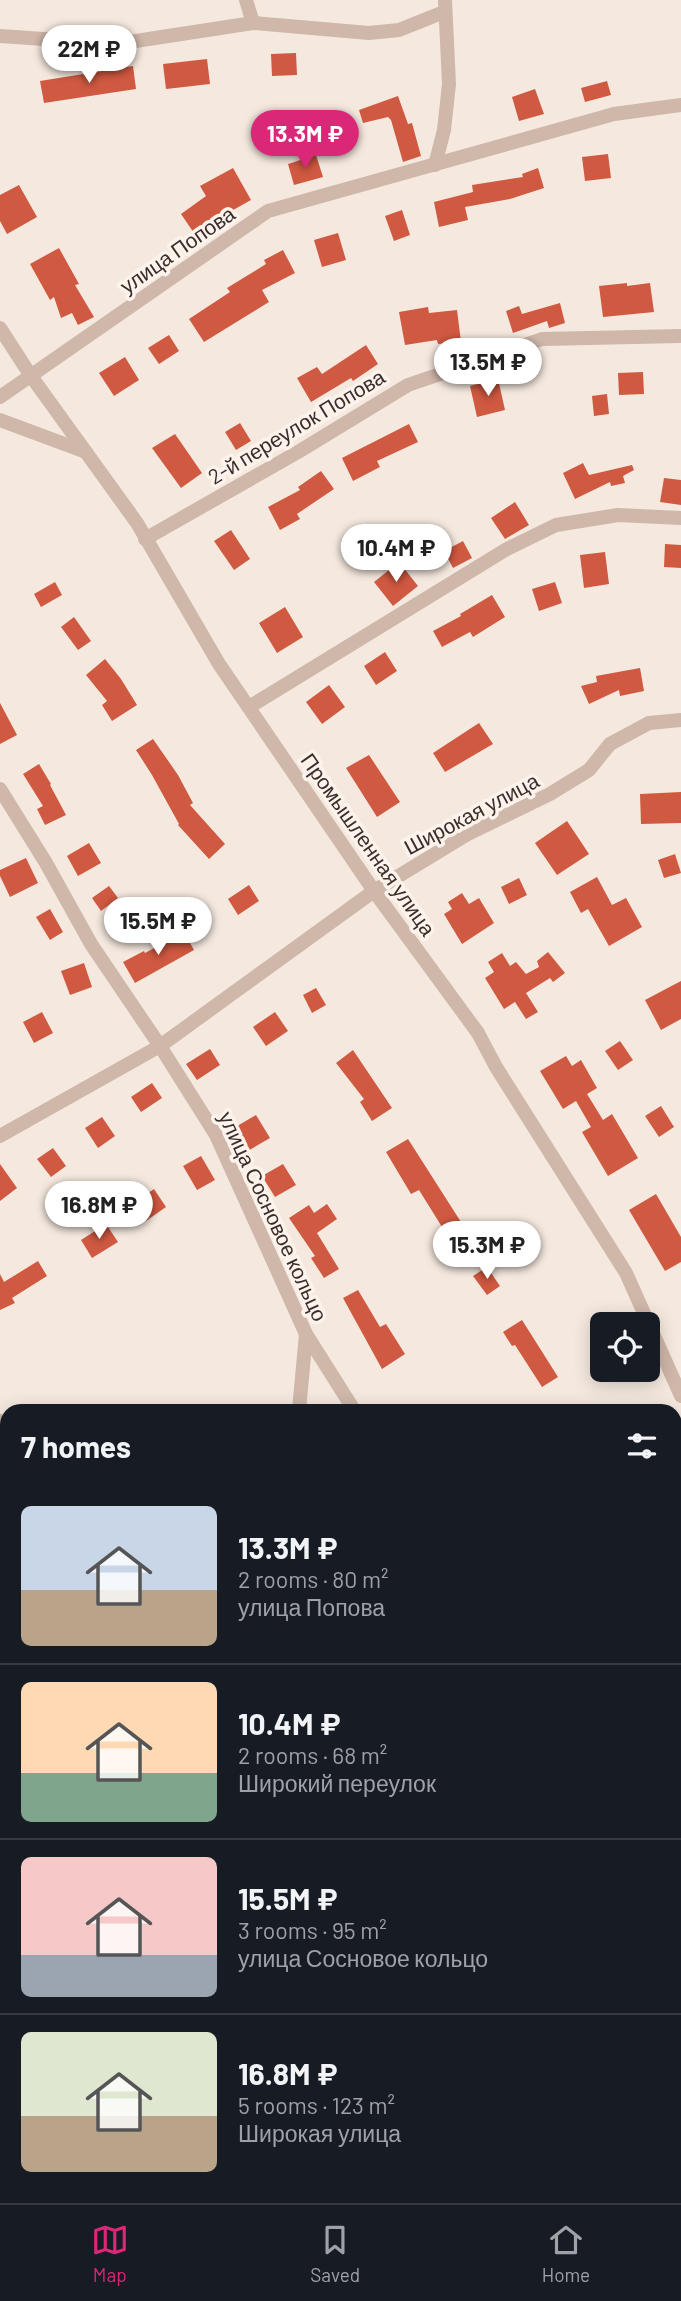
<!DOCTYPE html>
<html lang="en">
<head>
<meta charset="utf-8">
<style>
  body { margin:0; font-family:Barlow,sans-serif; background:#242831; color:#f1f3f6; height:100vh; display:flex; flex-direction:column; font-size:26px; white-space:nowrap }
  * { box-sizing:border-box; margin:0 }
  p { font-size:23px; color:#9ea1a6 }
  .icon { flex:none; width:38px; height:38px; fill:none; stroke:currentColor; stroke-width:2; stroke-linecap:round; stroke-linejoin:round }
  .map { position:relative; flex:1; overflow:hidden }
  .drawer { position:absolute; left:0px; top:1404px; width:682px; height:800px; display:flex; flex-direction:column; background:#171b24; border-radius:21px 21px 0 0; box-shadow:0 4px 18px #0003 }
  .drawer>* { flex:none }
  .controls { position:absolute; left:590px; top:1312px; display:grid; gap:14px }
  .controls a { display:grid; place-items:center; width:70px; height:70px; border-radius:10px; background:#171b24; box-shadow:0 4px 18px #0003; font-size:35px }
  .price { position:absolute; translate:-50% -60px; padding:0 16px; border-radius:24px; background:#fff; color:#222; font-size:23px; line-height:46px; filter:drop-shadow(0 2px 4px #0008) }
  .price::after { content:''; position:absolute; left:50%; top:42px; width:21px; height:16px; margin-left:-10px; background:inherit; clip-path:polygon(0 0,100% 0,50% 100%) }
  .price.current { background:#db2777; color:#fff }
  ul { padding:0; list-style:none }
  li { display:flex; align-items:center; gap:21px; height:175px; padding:0 21px }
  li+li { border-top:2px solid #363941 }
  li span { display:grid; place-items:center; flex:none; width:196px; height:140px; border-radius:10px; color:#555 }
  li>.icon { margin-inline-start:auto }
  span .icon { width:84px; height:84px; fill:#fffc; stroke-width:1 }
  li b { font-size:30px }
  h2 { display:flex; justify-content:space-between; align-items:center; height:84px; padding:0 21px; font-size:30px }
  .tab-bar { display:flex; justify-content:space-around; align-items:center; height:98px; border-top:2px solid #363941; background:#171b24; font-size:19px; color:#9ea1a6 }
  .tab-bar a { display:grid; justify-items:center; gap:4px }
  .tab-bar .current { color:#db2777 }
  .map>svg:first-child { display:block }
</style>
</head>
<body>
<div class="map">
<svg width="681" height="2203" viewBox="0 0 681 2203">
  <rect width="100%" height="100%" fill="#f5e9df"/>
  <g fill="#bbc69d">
    <path d="M681 2160V2203H623L629 2196H676V2162Z"/>
    <path d="M7 2165V2196H555L549 2203H0V2170Z"/>
  </g>
  <g fill="none" stroke-linecap="round" stroke-linejoin="round">
    <g stroke="#7bb5b3" stroke-width="5">
      <path d="M0 2009 7 2003"/>
      <path d="M676 2071 681 2072"/>
    </g>
  </g>
  <g fill="#d05941">
    <path d="M296 53 297 75 272 76 271 54Z"/>
    <path d="M207 59 210 84 166 89 163 64Z"/>
    <path d="M133 66 136 89 44 103 40 81Z"/>
    <path d="M607 81 611 95 585 102 581 88Z"/>
    <path d="M535 89 544 114 519 121 512 97Z"/>
    <path d="M398 96 408 124 412 123 421 156 403 162 391 120 388 117 363 123 359 110Z"/>
    <path d="M608 154 611 178 585 181 582 157Z"/>
    <path d="M316 155 323 177 294 185 288 164Z"/>
    <path d="M233 168 251 200 217 219 218 221 196 236 181 214 206 196 200 186Z"/>
    <path d="M538 168 544 188 510 199 465 207 468 220 439 227 434 202 473 192 472 185 523 177 522 174Z"/>
    <path d="M19 185 37 217 7 234 0 221V195Z"/>
    <path d="M402 210 410 235 394 241 385 216Z"/>
    <path d="M338 233 346 260 322 267 314 240Z"/>
    <path d="M59 248 79 284 75 285 94 317 78 325 72 313 61 318 54 297 50 300 30 264Z"/>
    <path d="M283 250 295 273 262 290 269 302 204 342 189 319 230 292 227 288 266 264 264 260Z"/>
    <path d="M627 283V286L650 283 654 312 603 317 599 286Z"/>
    <path d="M560 303 565 323 549 328 547 321 513 333 506 311 519 306 522 314Z"/>
    <path d="M428 307 429 313 457 310 461 342 438 344 437 340 405 345 399 312Z"/>
    <path d="M169 335 179 351 159 364 148 348Z"/>
    <path d="M366 345 378 364 353 381 351 378 311 402 297 378 317 367 322 374Z"/>
    <path d="M125 357 139 380 114 396 99 373Z"/>
    <path d="M643 372 644 394 619 395 618 373Z"/>
    <path d="M498 379 505 410 477 417 470 386Z"/>
    <path d="M607 394 609 414 594 416 592 396Z"/>
    <path d="M240 423 251 441 236 450 225 432Z"/>
    <path d="M409 424 418 442 377 461 380 467 353 481 342 458Z"/>
    <path d="M175 434 202 473 181 488 152 448Z"/>
    <path d="M583 463 589 475 632 465 634 470 623 476 625 483 611 486 610 482 575 499 563 473Z"/>
    <path d="M321 471 334 489 297 514 300 519 280 530 268 507 300 490 298 487Z"/>
    <path d="M664 478 681 480V505L660 502Z"/>
    <path d="M515 502 529 525 505 539 491 518Z"/>
    <path d="M231 530 250 559 234 570 214 541Z"/>
    <path d="M463 541 472 558 453 568 444 551Z"/>
    <path d="M665 544 681 545V568L664 567Z"/>
    <path d="M605 552 609 584 584 588 580 555Z"/>
    <path d="M399 562 418 586 393 606 374 582Z"/>
    <path d="M55 582 62 595 41 607 34 594Z"/>
    <path d="M555 582 562 603 539 611 532 589Z"/>
    <path d="M492 595 505 617 473 637 470 632 442 647 433 631 461 616 460 614Z"/>
    <path d="M285 607 303 637 277 653 259 623Z"/>
    <path d="M74 617 91 641 78 650 61 627Z"/>
    <path d="M385 652 397 671 376 685 364 666Z"/>
    <path d="M105 659 121 679 137 705 112 721 102 705 107 701 86 675Z"/>
    <path d="M640 668 644 691 620 696 619 690 589 704 581 686 597 682 596 676Z"/>
    <path d="M329 685 345 707 322 724 306 702Z"/>
    <path d="M0 703 17 735 0 744Z"/>
    <path d="M479 723 493 744 445 772 433 753Z"/>
    <path d="M153 739 178 775 193 803 190 805 225 844 209 859 178 825 179 824 152 775 136 750Z"/>
    <path d="M369 755 400 802 377 817 346 768Z"/>
    <path d="M39 764 51 784 50 785 66 815 45 825 37 809 43 806 23 774Z"/>
    <path d="M681 792V823L641 824 640 794Z"/>
    <path d="M567 821 589 854 557 875 535 843Z"/>
    <path d="M89 843 101 863 78 876 67 856Z"/>
    <path d="M675 854 681 873 664 878 658 860Z"/>
    <path d="M26 858 38 883 10 897 0 876V870Z"/>
    <path d="M597 877 612 905 626 898 642 927 609 946 588 909 581 913 570 892Z"/>
    <path d="M519 878 527 895 509 904 501 887Z"/>
    <path d="M249 885 259 901 238 915 228 899Z"/>
    <path d="M109 886 118 898 101 911 92 898Z"/>
    <path d="M462 893 469 904 479 898 494 923 462 944 444 914 452 909 448 902Z"/>
    <path d="M50 909 63 932 50 940 36 917Z"/>
    <path d="M184 932 194 950 135 983 123 962 144 951 145 953Z"/>
    <path d="M548 952 565 973 553 982 550 978 526 993 538 1012 526 1019 515 1002 504 1009 485 978 494 972 488 962 502 953 510 966 516 962 526 974 539 967 537 961Z"/>
    <path d="M84 963 92 987 70 995 61 971Z"/>
    <path d="M681 981V1019L661 1030 645 1000Z"/>
    <path d="M316 988 326 1005 312 1013 303 995Z"/>
    <path d="M42 1012 53 1033 34 1043 23 1022Z"/>
    <path d="M275 1012 288 1031 266 1046 253 1027Z"/>
    <path d="M620 1041 633 1060 618 1070 605 1051Z"/>
    <path d="M210 1049 220 1065 197 1080 186 1064Z"/>
    <path d="M353 1050 392 1108 372 1121 360 1102 364 1099 336 1063Z"/>
    <path d="M566 1056 572 1066 581 1060 597 1088 587 1094 603 1120 612 1114 638 1158 608 1176 582 1132 591 1127 576 1101 563 1109 540 1071Z"/>
    <path d="M152 1083 162 1098 141 1112 131 1097Z"/>
    <path d="M661 1106 674 1127 659 1137 645 1116Z"/>
    <path d="M256 1115 270 1138 246 1152 232 1129Z"/>
    <path d="M102 1117 115 1136 98 1148 85 1128Z"/>
    <path d="M408 1139 468 1233 452 1243 419 1190 411 1194 386 1152Z"/>
    <path d="M53 1148 66 1166 51 1177 37 1159Z"/>
    <path d="M201 1156 215 1180 197 1190 183 1166Z"/>
    <path d="M0 1164 17 1188 0 1201Z"/>
    <path d="M283 1164 296 1185 275 1197 262 1176Z"/>
    <path d="M154 1189 166 1207 146 1221 134 1203Z"/>
    <path d="M656 1194 681 1237V1262L665 1271 629 1210Z"/>
    <path d="M327 1204 337 1219 317 1233 339 1269 324 1278 311 1258 315 1256 289 1218 309 1205 314 1213Z"/>
    <path d="M106 1224 118 1242 92 1258 81 1240Z"/>
    <path d="M38 1261 47 1276 12 1298 15 1303 0 1310V1274L4 1282Z"/>
    <path d="M487 1267 500 1286 487 1295 473 1276Z"/>
    <path d="M358 1290 380 1327 386 1324 405 1354 382 1369 343 1298Z"/>
    <path d="M522 1320 558 1377 542 1387 515 1345 512 1346 503 1332Z"/>
  </g>
  <g fill="none" stroke-linecap="round" stroke-linejoin="round">
    <g stroke="#cfb7a9" stroke-width="14">
      <path d="M246 0 253 23"/>
      <path d="M0 36 116 44 253 23 369 33 399 30 444 12"/>
      <path d="M435 165 444 130 449 84 445 0"/>
      <path d="M0 328 31 376 137 523 219 664 374 891 478 1033 496 1067 626 1273 681 1396"/>
      <path d="M0 397 268 211 614 114 681 105"/>
      <path d="M0 420 86 452"/>
      <path d="M145 539 298 452 408 385 542 339 681 336"/>
      <path d="M249 707 507 549 556 525 618 515 681 518"/>
      <path d="M0 789 46 863 91 944 160 1046 216 1135 306 1334 354 1410"/>
      <path d="M0 1136 160 1046 374 891 466 835 550 794 589 770 610 744 649 723 681 720"/>
      <path d="M299 1410 306 1334"/>
      <path d="M0 1421 7 1422"/>
      <path d="M0 1619 7 1622"/>
      <path d="M676 1646 681 1648"/>
      <path d="M676 1836 681 1837"/>
      <path d="M0 1879 7 1881"/>
    </g>
  </g>
  <g text-anchor="middle" dominant-baseline="central" stroke-width="7" stroke-linejoin="round" paint-order="stroke">
    <g font-size="21" fill="#3b2e29" stroke="#fcf3ec">
      <text transform="translate(177 249) rotate(-35)">улица Попова</text>
      <text transform="translate(296 426) rotate(-31)">2-й переулок Попова</text>
      <text transform="translate(471 813) rotate(-28)">Широкая улица</text>
      <text transform="translate(369 844) rotate(55)">Промышленная улица</text>
      <text transform="translate(274 1216) rotate(65)">улица Сосновое кольцо</text>
    </g>
  </g>
</svg>
<div class="controls">
<a><svg class="icon" aria-label="locate" viewBox="0 0 24 24"><circle cx="12" cy="12" r="6"/><path d="M12 2v4M12 18v4M2 12h4M18 12h4"/></svg></a>
</div>
<b class="price" style="left:89px;top:85px">22M ₽</b>
<b class="price current" style="left:305px;top:170px">13.3M ₽</b>
<b class="price" style="left:488px;top:398px">13.5M ₽</b>
<b class="price" style="left:396px;top:584px">10.4M ₽</b>
<b class="price" style="left:158px;top:957px">15.5M ₽</b>
<b class="price" style="left:99px;top:1241px">16.8M ₽</b>
<b class="price" style="left:487px;top:1281px">15.3M ₽</b>
<section class="drawer">
<h2>7 homes<svg class="icon" aria-label="filters" viewBox="0 0 24 24"><path d="M4 7h16M4 17h16"/><circle cx="9" cy="7" r="2"/><circle cx="15" cy="17" r="2"/></svg></h2>
<ul>
<li><span style="background:linear-gradient(#c9d6e8 60%,#b9a48a 0)"><svg class="icon" aria-label="home" viewBox="0 0 24 24"><path d="M3 11l9-7 9 7M6 9v11h12V9"/></svg></span><div><b>13.3M ₽</b><p>2 rooms · 80 m²</p><p>улица Попова</p></div></li>
<li><span style="background:linear-gradient(#ffd9b3 65%,#7fa58c 0)"><svg class="icon" aria-label="home" viewBox="0 0 24 24"><path d="M3 11l9-7 9 7M6 9v11h12V9"/></svg></span><div><b>10.4M ₽</b><p>2 rooms · 68 m²</p><p>Широкий переулок</p></div></li>
<li><span style="background:linear-gradient(#f6c9c9 70%,#9aa5b1 0)"><svg class="icon" aria-label="home" viewBox="0 0 24 24"><path d="M3 11l9-7 9 7M6 9v11h12V9"/></svg></span><div><b>15.5M ₽</b><p>3 rooms · 95 m²</p><p>улица Сосновое кольцо</p></div></li>
<li><span style="background:linear-gradient(#dfe7d0 60%,#b9a48a 0)"><svg class="icon" aria-label="home" viewBox="0 0 24 24"><path d="M3 11l9-7 9 7M6 9v11h12V9"/></svg></span><div><b>16.8M ₽</b><p>5 rooms · 123 m²</p><p>Широкая улица</p></div></li>
</ul>
</section>
</div>
<nav class="tab-bar">
<a class="current"><svg class="icon" aria-label="map" viewBox="0 0 24 24"><path d="M3 6l6-2 6 2 6-2v14l-6 2-6-2-6 2zM9 4v14M15 6v14"/></svg>Map</a>
<a><svg class="icon" aria-label="saved" viewBox="0 0 24 24"><path d="M7 4h10v16l-5-4-5 4z"/></svg>Saved</a>
<a><svg class="icon" aria-label="home" viewBox="0 0 24 24"><path d="M3 11l9-7 9 7M6 9v11h12V9"/></svg>Home</a>
</nav>
</body>
</html>
